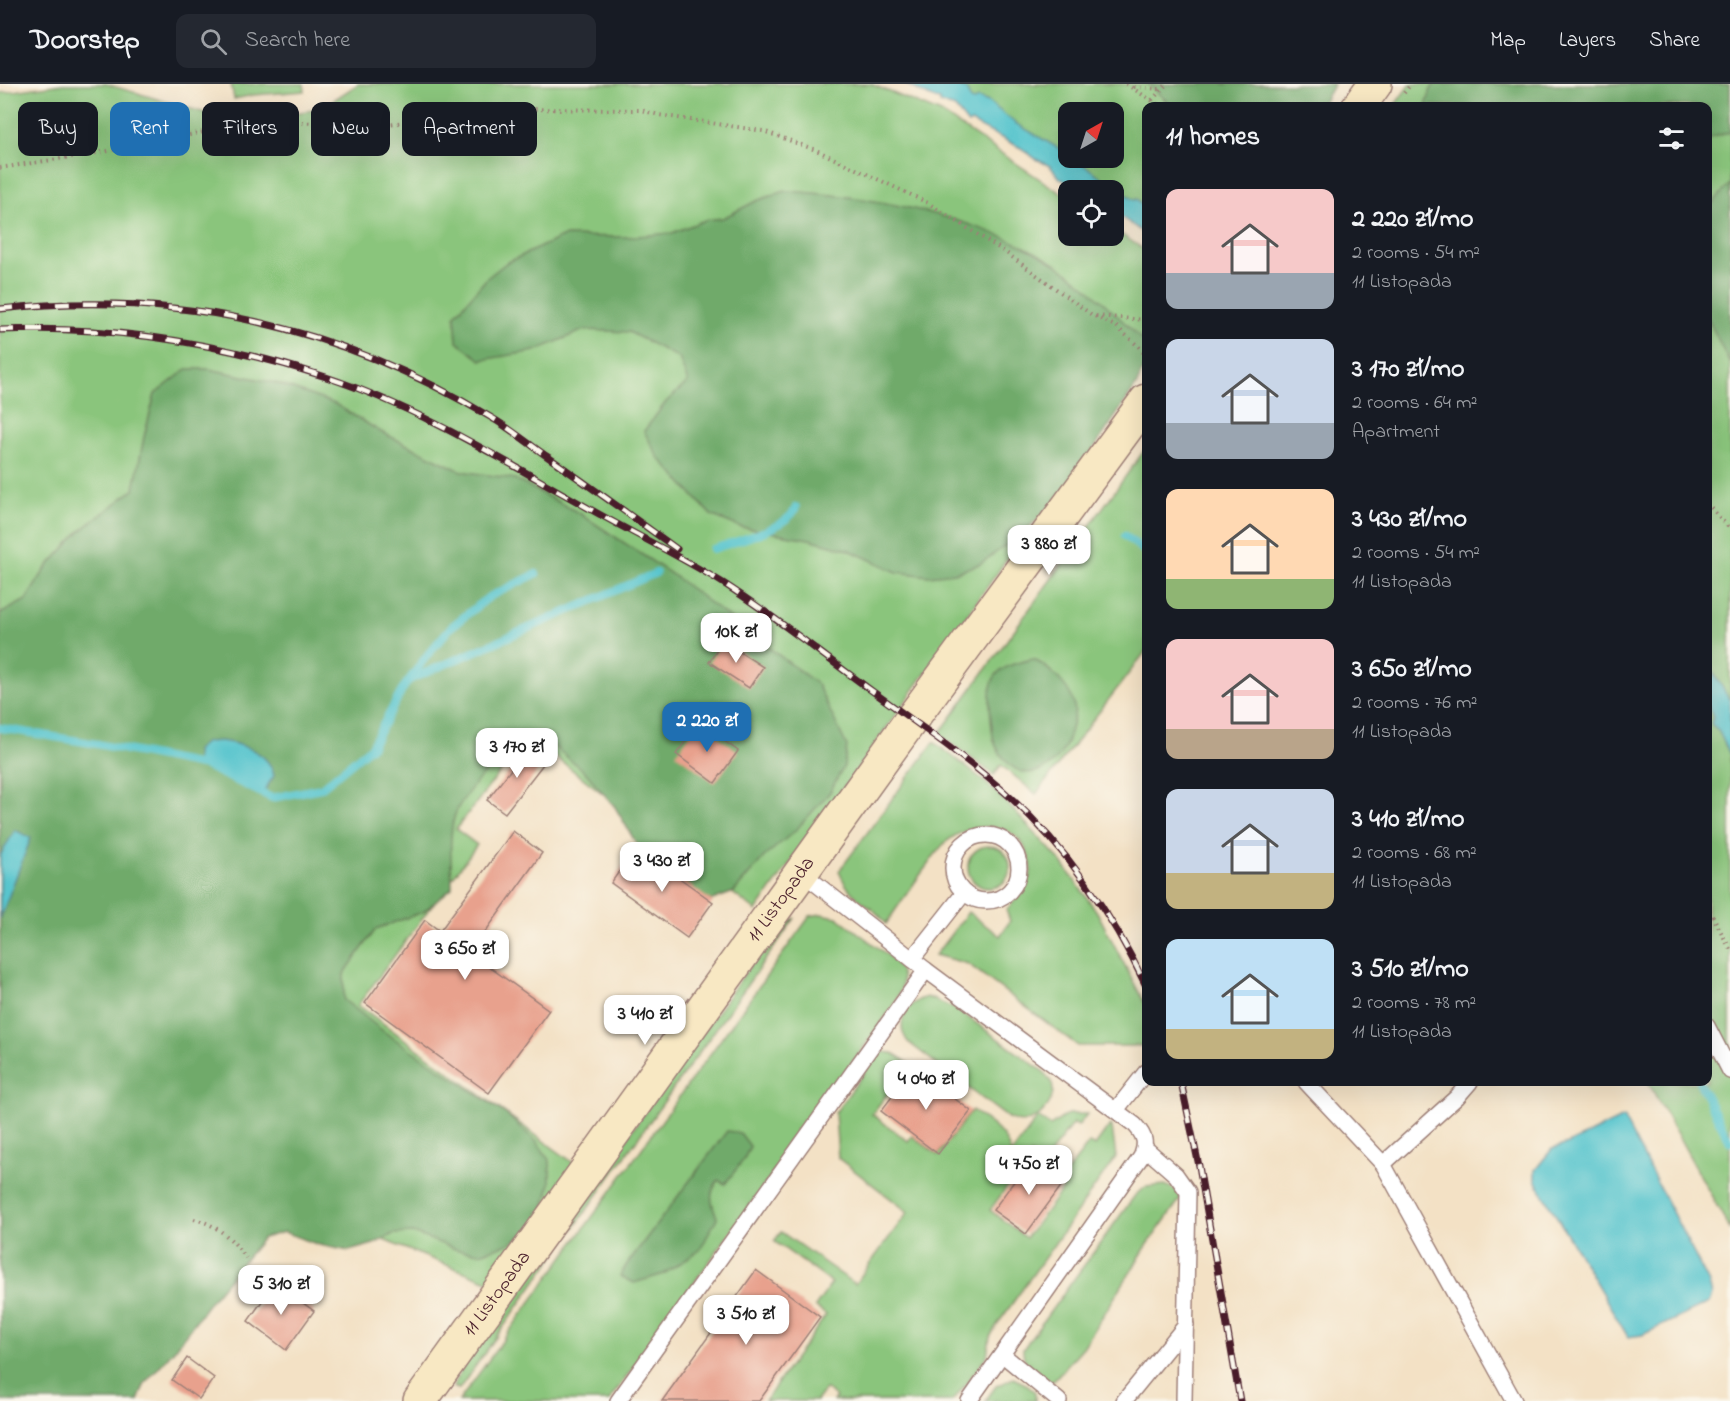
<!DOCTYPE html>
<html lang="en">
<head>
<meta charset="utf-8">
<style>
  body { margin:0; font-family:"Indie Flower",sans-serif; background:#242831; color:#f1f3f6; height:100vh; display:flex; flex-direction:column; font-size:22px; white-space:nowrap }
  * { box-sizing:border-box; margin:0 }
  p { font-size:20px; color:#9ea1a6 }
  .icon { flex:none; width:33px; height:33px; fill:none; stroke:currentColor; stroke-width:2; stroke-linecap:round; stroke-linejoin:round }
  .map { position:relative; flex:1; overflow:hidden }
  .drawer { position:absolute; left:1142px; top:18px; width:570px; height:984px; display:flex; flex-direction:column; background:#171b24; border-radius:12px; box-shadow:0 6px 24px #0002 }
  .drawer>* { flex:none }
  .hud { position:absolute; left:18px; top:18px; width:570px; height:54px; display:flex; gap:12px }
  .needle { width:39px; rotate:39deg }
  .controls { position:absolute; left:1058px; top:18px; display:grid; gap:12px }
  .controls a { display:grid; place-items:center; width:66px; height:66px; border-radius:12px; background:#171b24; box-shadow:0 6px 24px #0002; font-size:30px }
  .price { position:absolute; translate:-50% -51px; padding:0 14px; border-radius:12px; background:#fff; color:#222; font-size:20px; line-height:39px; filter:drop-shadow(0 2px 3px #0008) }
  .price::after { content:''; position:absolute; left:50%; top:36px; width:18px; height:14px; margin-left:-9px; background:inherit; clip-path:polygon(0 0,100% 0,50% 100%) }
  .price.on { background:#1f6fb2; color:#fff }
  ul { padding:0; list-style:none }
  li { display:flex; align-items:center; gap:18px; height:150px; padding:0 24px }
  li span { display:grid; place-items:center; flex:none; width:168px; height:120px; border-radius:12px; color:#555 }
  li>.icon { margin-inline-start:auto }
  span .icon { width:72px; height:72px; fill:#fffc; stroke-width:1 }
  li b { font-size:26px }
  h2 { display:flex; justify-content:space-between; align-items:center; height:72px; padding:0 24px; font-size:26px }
  .chip { padding:0 21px; border-radius:12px; background:#171b24; box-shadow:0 6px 24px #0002; font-size:21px; line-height:54px }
  .chip.on { background:#1f6fb2; color:#fff }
  header { display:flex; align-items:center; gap:36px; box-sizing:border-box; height:84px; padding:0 30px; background:#171b24; border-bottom:2px solid #363941 }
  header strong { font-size:28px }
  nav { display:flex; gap:33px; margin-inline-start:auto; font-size:21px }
  .search { width:420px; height:54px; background:#242831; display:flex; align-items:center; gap:15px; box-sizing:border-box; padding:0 21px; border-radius:12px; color:#9ea1a6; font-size:22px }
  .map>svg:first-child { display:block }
</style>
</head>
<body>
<header>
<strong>Doorstep</strong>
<div class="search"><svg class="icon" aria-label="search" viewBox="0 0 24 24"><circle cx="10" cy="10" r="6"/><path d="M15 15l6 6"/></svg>Search here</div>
<nav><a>Map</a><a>Layers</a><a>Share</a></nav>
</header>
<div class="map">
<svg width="1730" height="1317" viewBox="0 0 1730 1317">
  <rect width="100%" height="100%" fill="#fbf7ec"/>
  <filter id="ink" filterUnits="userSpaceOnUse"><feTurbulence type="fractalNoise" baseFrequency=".0167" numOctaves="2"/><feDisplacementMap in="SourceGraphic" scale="12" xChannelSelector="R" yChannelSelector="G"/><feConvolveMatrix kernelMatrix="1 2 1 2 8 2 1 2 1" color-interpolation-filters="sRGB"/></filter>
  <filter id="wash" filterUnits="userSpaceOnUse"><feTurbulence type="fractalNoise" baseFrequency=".008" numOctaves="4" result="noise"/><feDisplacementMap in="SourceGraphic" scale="24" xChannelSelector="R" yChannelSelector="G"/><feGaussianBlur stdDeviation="1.35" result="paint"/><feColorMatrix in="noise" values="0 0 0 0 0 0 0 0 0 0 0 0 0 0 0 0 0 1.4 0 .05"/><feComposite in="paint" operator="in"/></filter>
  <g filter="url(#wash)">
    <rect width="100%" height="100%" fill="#f3e1c5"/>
    <g fill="#8ac57b" stroke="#6a7253" stroke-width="1.5" fill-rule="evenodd">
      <path d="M63 0H106L236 38 320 25 358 0H871L941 29 1068 114V152H1113V145L1146 167V280L756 827 528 652 456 745 477 761 358 921 575 1080 503 1203 210 1088 0 1252V9Z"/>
      <path d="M231 0H304L305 7 254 11 234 15Z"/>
      <path d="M932 0H1148L1172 22H1146V128L1082 85ZM1068 28H1113V74H1068Z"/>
      <path d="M1410 0H1730V1145L1648 998H1707V22H1394Z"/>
      <path d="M1146 364V567L1036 710 1001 681 994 691 939 650Z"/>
      <path d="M934 658 983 696 1003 715 1060 776 1097 828 1146 922V960L1140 962H1078L968 880 935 871 968 828 1000 852 1010 837 1006 826C1017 815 1027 804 1031 788 1032 781 1029 772 1026 766 1011 735 970 738 946 758 940 763 934 772 929 779 914 799 900 819 886 840 872 818 851 819 839 787Z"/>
      <circle cx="989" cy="783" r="21"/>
      <path d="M821 830 837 833 889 872C909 891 904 904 891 925L609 1317H459L810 832Z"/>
      <path d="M795 834 459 1305 453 1303 465 1279 778 843Z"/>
      <path d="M927 913 958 926 1044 988C1046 992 1051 996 1052 1000 1057 1017 1039 1037 1022 1038 1018 1038 1013 1036 1008 1034L908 958C894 939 907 918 927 913Z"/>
      <path d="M882 968 893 969 910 980 872 1030 908 1057 912 1052 938 1071 972 1026C991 1040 1005 1047 1011 1070L1038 1033 1050 1042 1068 1030H1087L1078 1042 1073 1039 1043 1079 1031 1070 990 1126 1026 1154 1068 1098 1063 1093 1089 1059 1095 1062 1110 1041 1112 1043 1116 1073 997 1241 990 1253 987 1272 956 1313 951 1317H833L836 1313 825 1305 816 1317H765L826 1231 815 1223 832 1199 774 1157 781 1148 855 1200 908 1128 838 1074 835 1029 876 972Z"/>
      <path d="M1165 1101 1176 1106 1181 1114 1146 1163 1084 1262 1053 1297 1048 1298C1037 1290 1022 1281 1023 1265L1136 1110 1146 1103Z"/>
      <path d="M1013 1294 1028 1301 1035 1308V1317H985L996 1302Z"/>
    </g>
    <g fill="#6faa6b" stroke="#5c644b" stroke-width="1.5">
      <path d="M1148 0H1334L1321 22H1172Z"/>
      <path d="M1435 0H1730V48L1707 55V22H1426L1431 5Z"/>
      <path d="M1730 100V281L1707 232V125Z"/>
      <path d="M785 107C878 112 1005 137 1079 197 1103 216 1124 239 1146 259V279L1136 302 1064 409 1036 437 1009 459 980 480 954 489 929 492 897 488 849 466 809 455 740 443 711 431 658 373 644 347 666 318 688 298 679 274 629 248 584 246 535 267 481 276 457 258 455 231 487 194 506 179 564 152 627 153 672 149 705 136 723 134 756 117Z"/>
      <path d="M187 285H209L276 299 335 320 381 348 461 387 515 395 579 429 673 491 817 600 847 662 844 682 830 708 796 746 764 773 734 808 710 817 647 778 615 723 586 689 551 660 541 654C534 656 524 657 518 661 499 670 459 714 454 734 448 756 452 782 452 804L423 828 376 845 344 890V916L383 947 506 1030 537 1058 550 1077V1099L543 1130 528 1148 508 1160 480 1169 458 1166 413 1149 393 1150 374 1160 349 1167 319 1161 284 1148 263 1154 212 1215 175 1265 145 1299 138 1317H0V530L26 516 46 484 79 448 134 405 144 353 155 310Z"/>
      <path d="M1034 575C1051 586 1079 608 1074 632 1072 642 1069 654 1065 663 1054 684 1029 699 1009 680 1002 673 997 667 994 657 992 650 992 642 991 635 987 593 992 583 1034 575Z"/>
      <path d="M727 1047 740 1049 750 1062 744 1075 725 1100 718 1096C708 1113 711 1116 717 1134L700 1166 664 1190 634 1199 620 1192 627 1180Z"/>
    </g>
    <g fill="#58c5cd" stroke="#51727c" stroke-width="1.5">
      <path d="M904 0H953L966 5 971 16 974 17 978 14 989 18 1015 39 1065 68 1068 74 1078 77 1134 116 1137 115 1146 124V151L1116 129H1113V106H1079L1060 94 1050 82 1036 75 1021 64 971 38 968 40 955 24 940 19V16C926 14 918 4 904 0Z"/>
      <path d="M1707 577 1730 617V671L1718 646 1711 640 1713 632 1707 620Z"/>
      <path d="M221 657C242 660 270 668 274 692L262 710 205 682 197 681 196 666 206 658Z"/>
      <path d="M15 746 31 754 0 835V772Z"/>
      <path d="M1623 1033 1709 1199 1712 1211 1709 1219 1642 1251 1628 1253 1535 1096V1086L1552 1065 1568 1060Z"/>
    </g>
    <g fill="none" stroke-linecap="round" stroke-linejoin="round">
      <g stroke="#58c5cd" stroke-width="8">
        <path d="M1125 452 1146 468"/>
        <path d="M713 465C733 458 790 444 796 423"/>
        <path d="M411 595 656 489"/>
        <path d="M0 644 97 660 205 682 272 714 321 704 371 663 404 603 428 570 451 543 489 513 536 490"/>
        <path d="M1699 998 1730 1058"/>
      </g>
    </g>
    <g id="blocks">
      <g fill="#e8a18d">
        <path d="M723 557 763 583 749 604 709 578Z"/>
        <path d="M699 639 738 667 715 699 676 670Z"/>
        <path d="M530 661 547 675 505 729 487 716Z"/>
        <path d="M513 747 542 769 470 869 549 926 489 1009 365 919 425 836 440 847Z"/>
        <path d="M636 763 713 818 687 854 611 799Z"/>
        <path d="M914 984 971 1027 938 1070 881 1027Z"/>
        <path d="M1032 1073 1065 1097 1026 1150 993 1126Z"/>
        <path d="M756 1186 820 1233 759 1317H662Z"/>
        <path d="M275 1199 314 1227 286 1266 248 1237Z"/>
        <path d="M187 1274 214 1294 199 1315 172 1296Z"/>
      </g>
    </g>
  </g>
  <g filter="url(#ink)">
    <use href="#blocks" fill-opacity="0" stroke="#9e8078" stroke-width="1.5"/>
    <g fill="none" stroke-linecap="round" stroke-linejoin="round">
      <g stroke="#9e8078" stroke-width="18">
        <g id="lane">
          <circle cx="986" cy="784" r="33"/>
          <path d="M801 788 926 886 1135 1041C1145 1052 1147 1059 1141 1073L969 1317"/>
          <path d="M912 875 964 809"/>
          <path d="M1707 942 1730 987"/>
          <path d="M1306 998 1383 1080 1514 1317"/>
          <path d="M1116 1026 1146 988"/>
          <path d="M1145 1064 1176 1091 1188 1108 1184 1317"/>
          <path d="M1383 1080 1457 1013 1470 998"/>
          <path d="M1003 1271 1059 1317"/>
          <path d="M618 1317 926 886"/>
          <path d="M1124 1317 1186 1241"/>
        </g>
      </g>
      <g stroke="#9e8078" stroke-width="36">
        <g id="secondary">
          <path d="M1359 22 1375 0"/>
          <path id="s1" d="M420 1317 911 636 1146 317"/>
        </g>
      </g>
      <g stroke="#9e8078" stroke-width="4" stroke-dasharray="1.5 4.5" stroke-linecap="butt">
        <path d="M1126 0 1160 22"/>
        <path d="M1134 3 1160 5"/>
        <path d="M1404 9 1411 0"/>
        <path d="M1152 16 1167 0"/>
        <path d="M0 84 103 68 250 39 282 38 378 41 526 25 641 26 659 31 763 47 816 66 928 119 1005 168 1092 231 1117 243 1139 263 1146 272"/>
        <path d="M1096 232 1146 236"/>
        <path d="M1707 419 1730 445"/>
        <path d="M1707 821 1730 865"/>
        <path d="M194 1135C216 1140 233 1155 246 1174"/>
      </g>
      <use href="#lane" stroke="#fff" stroke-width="15"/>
      <use href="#secondary" stroke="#f8e8c3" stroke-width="33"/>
      <g stroke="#4a1f2b" stroke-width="7">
        <g id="rail">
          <path d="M0 225C178 205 339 242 492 334 511 345 529 360 548 373 591 403 634 434 677 465"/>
          <path d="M0 246C110 241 221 259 326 293 420 324 504 377 590 425 634 450 680 472 723 499 773 531 820 569 868 604 916 639 966 673 1010 713 1068 766 1113 832 1146 902"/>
          <path d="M1181 998 1199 1082 1240 1317"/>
        </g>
      </g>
      <use href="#rail" stroke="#fbf7ec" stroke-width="4.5" stroke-dasharray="14" stroke-linecap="butt"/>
    </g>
  </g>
  <g text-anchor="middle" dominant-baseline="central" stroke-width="4.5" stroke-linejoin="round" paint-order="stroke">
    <g font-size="20" fill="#4a1f2b" stroke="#fbf7ec">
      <text stroke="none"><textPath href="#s1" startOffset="618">11 Listopada</textPath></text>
      <text stroke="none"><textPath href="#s1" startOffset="132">11 Listopada</textPath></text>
    </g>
  </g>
</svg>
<div class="controls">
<a><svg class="needle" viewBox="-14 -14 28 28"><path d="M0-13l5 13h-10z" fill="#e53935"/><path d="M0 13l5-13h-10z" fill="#9ea1a6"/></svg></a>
<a><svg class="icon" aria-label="locate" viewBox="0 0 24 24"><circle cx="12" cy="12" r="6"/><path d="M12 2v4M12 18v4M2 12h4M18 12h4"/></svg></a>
</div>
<b class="price" style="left:1049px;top:492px">3 880 zł</b>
<b class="price" style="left:736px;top:580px">10K zł</b>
<b class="price on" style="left:707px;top:669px">2 220 zł</b>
<b class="price" style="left:517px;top:695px">3 170 zł</b>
<b class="price" style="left:662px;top:809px">3 430 zł</b>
<b class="price" style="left:465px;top:897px">3 650 zł</b>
<b class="price" style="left:645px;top:962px">3 410 zł</b>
<b class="price" style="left:926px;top:1027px">4 040 zł</b>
<b class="price" style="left:1029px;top:1112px">4 750 zł</b>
<b class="price" style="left:281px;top:1232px">5 310 zł</b>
<b class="price" style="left:746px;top:1262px">3 510 zł</b>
<div class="hud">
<a class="chip">Buy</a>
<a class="chip on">Rent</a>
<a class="chip">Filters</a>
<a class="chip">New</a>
<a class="chip">Apartment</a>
</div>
<section class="drawer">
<h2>11 homes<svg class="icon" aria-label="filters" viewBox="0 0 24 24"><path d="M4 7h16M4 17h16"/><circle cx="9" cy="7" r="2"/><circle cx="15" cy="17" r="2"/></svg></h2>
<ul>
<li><span style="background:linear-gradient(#f6c9c9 70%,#9aa5b1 0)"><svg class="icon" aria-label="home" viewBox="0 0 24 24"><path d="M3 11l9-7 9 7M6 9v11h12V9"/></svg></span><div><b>2 220 zł/mo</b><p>2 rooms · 54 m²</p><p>11 Listopada</p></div></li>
<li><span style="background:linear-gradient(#c9d6e8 70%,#9aa5b1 0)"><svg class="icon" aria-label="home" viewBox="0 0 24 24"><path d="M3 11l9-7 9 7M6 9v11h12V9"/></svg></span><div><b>3 170 zł/mo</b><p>2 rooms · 64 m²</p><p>Apartment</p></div></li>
<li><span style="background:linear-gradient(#ffd9b3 75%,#8fb573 0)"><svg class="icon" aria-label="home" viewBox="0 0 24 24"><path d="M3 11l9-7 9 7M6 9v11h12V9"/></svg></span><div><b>3 430 zł/mo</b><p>2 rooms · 54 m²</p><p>11 Listopada</p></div></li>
<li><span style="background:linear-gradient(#f6c9c9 75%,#b9a48a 0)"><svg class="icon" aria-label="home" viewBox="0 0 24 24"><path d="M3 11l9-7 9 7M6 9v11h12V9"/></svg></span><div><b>3 650 zł/mo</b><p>2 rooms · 76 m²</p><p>11 Listopada</p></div></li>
<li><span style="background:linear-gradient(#c9d6e8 70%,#c2b280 0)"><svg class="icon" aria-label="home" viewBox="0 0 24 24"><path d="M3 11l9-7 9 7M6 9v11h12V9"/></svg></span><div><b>3 410 zł/mo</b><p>2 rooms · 68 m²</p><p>11 Listopada</p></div></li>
<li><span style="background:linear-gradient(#bfe0f5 75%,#c2b280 0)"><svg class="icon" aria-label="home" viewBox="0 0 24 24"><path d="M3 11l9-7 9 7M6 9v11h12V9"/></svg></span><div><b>3 510 zł/mo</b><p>2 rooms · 78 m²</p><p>11 Listopada</p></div></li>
</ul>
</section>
</div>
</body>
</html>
